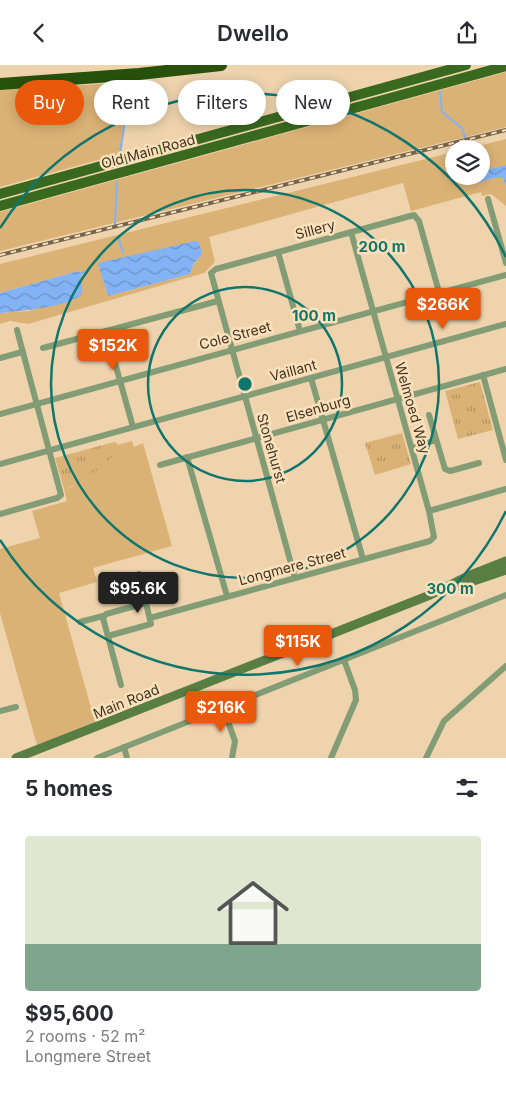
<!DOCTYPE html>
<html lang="en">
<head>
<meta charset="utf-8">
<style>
  body { margin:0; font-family:Inter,sans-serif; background:#f2f2f3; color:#2b2b33; height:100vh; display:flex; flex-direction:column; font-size:19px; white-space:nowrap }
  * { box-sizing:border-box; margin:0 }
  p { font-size:16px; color:#7c7c81 }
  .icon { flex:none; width:28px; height:28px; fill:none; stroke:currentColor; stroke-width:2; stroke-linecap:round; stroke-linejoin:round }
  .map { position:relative; height:693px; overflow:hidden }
  .sheet { display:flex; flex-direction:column; background:#fff; flex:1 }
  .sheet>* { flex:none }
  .banner { position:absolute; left:15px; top:15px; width:476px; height:45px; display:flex; gap:10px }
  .controls { position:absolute; left:445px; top:75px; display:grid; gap:10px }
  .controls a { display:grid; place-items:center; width:45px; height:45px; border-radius:50%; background:#fff; box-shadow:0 2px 12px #0003; font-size:25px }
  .price { position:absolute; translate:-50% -42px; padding:0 11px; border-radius:5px; background:#ea580c; color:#fff; font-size:16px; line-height:32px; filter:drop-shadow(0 1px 2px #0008) }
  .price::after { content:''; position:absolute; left:50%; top:30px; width:15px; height:11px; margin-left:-8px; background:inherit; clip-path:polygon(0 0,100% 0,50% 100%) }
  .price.active { background:#222; color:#fff }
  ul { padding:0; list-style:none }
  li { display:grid; align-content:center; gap:10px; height:265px; padding:0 25px }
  li span { display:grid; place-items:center; height:155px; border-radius:5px; color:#555 }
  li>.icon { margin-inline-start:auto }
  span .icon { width:90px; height:90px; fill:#fffc; stroke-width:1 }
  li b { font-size:21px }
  h2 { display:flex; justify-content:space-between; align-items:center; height:60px; padding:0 25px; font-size:21px }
  .chip { padding:0 18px; border-radius:22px; background:#fff; box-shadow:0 2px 12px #0003; font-size:18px; line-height:45px }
  .chip.active { background:#ea580c; color:#fff }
  header { display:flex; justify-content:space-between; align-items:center; height:65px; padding:0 25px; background:#fff; font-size:22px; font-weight:600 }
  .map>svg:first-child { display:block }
</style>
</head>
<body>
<header><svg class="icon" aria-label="back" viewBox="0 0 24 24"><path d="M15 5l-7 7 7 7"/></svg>Dwello<svg class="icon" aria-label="share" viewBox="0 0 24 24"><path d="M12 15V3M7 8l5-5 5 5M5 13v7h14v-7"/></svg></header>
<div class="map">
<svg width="506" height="693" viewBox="0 0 506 693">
  <defs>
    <pattern id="park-tufts" width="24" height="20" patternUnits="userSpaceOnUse" patternTransform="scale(1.25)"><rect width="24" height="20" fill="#dbb276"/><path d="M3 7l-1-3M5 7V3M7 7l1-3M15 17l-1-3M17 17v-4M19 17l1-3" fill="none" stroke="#b39261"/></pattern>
    <pattern id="water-waves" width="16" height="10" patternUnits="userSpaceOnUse" patternTransform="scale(1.25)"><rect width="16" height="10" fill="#83b3f5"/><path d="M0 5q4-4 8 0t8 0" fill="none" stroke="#6d92c6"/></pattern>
  </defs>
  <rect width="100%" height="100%" fill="#eed3ad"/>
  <g fill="#dbb276" fill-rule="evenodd">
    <path d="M506 7V62L0 186V147Z"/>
    <path d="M132 17 120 89 0 122V25Z"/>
    <path d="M506 74V100L481 106V84H467Z"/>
    <path d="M454 87V111H466L469 118C480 119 492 111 503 113L506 121V141L491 129 482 131 481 127 411 146 403 118 209 172 215 197 204 208 28 259 10 256 0 259V248L29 246 82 227 81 208 78 206 0 228V199ZM202 189 194 199 190 209 108 231 99 198 122 194Z"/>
    <path d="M132 376 134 382 143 378 172 481 93 503 97 517 59 528 95 657 37 680 0 548V484L40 473 32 446 67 436 64 424 72 422 118 384 117 380Z"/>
  </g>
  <g fill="url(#park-tufts)">
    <path d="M480 317 493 365 458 374 445 326Z"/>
    <path d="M402 368 411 399 375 410 365 378Z"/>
    <path d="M114 377 117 378 118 384C111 397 78 421 64 424L55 393Z"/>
  </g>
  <g fill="url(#water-waves)">
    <path d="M506 100V121L503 113C492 111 480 119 469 118L465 113 481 111V106Z"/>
    <path d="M195 176 199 177 202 190 194 198 190 209 108 231 98 198Z"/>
    <path d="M78 206 81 208C81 214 83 222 82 228 77 241 14 247 0 248V228Z"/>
  </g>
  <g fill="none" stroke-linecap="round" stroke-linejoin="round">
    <g stroke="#83b3f5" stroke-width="2">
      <path d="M440 27 442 47 462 63 465 72"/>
      <path d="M120 89 130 23"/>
      <path d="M115 160 117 117"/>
      <path d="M118 172 123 188"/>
      <path d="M81 208 88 206"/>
    </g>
    <g stroke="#829c76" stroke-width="6">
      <path d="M488 134 506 198"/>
      <path d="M278 187 300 266"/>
      <path d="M106 266 133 362"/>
      <path d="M43 283 218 236"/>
      <path d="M0 293 22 287"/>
      <path d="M483 310 506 395"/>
      <path d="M311 313 363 494"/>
      <path d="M0 349 506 210"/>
      <path d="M429 350 445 404 450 406 479 398"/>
      <path d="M412 383 436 375"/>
      <path d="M187 392 227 531"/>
      <path d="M0 399 506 259"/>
      <path d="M160 400 506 304"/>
      <path d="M429 446 506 424"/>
      <path d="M0 449 57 433 61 430 17 265"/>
      <path d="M295 513 211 208 216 204 414 150 419 156 439 227"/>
      <path d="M150 553 430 476 434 472 429 446 351 167"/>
      <path d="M80 557 103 551"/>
      <path d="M108 571 151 559 139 509"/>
      <path d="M121 620 103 553 106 549 146 538"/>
      <path d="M223 643 235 676 232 693"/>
      <path d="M0 646 16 642"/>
      <path d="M124 682 127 693"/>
      <path d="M97 693 506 530"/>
      <path d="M331 693 356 635 355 625 344 595"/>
      <path d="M426 693 444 656 506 601"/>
    </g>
    <g stroke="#587e46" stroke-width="9">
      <path d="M456 522 506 505"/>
      <path d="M16 693 430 530 468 511 506 496"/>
    </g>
    <g stroke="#39681f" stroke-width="10">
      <path d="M0 129 466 0"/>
      <path d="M0 141 506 1"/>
    </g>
    <path stroke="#28520b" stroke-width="12" d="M0 19 139 9 221 0"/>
    <g stroke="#74654e" stroke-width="4">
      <path id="rail" d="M0 190 506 65"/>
    </g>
    <use href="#rail" stroke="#fce0ba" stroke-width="2" stroke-dasharray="5.5" stroke-linecap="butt"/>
  </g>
  <g fill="none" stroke="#0f766e" stroke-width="2.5">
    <circle cx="245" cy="319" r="97"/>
    <circle cx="245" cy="319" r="194"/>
    <path d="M506 446A290 290 0 0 1 0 475M0 163A290 290 0 0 1 506 192"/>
  </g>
  <g text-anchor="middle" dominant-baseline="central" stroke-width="5" stroke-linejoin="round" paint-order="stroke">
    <g font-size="14" fill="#3f3525" stroke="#fce0ba">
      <text transform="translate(148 86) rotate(-15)">Old Main Road</text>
      <text transform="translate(315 164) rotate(-15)">Sillery</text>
      <text transform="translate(235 270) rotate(-15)">Cole Street</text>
      <text transform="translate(293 305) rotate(-15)">Vaillant</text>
      <text transform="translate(318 343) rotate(-16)">Elsenburg</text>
      <text transform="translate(413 343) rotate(74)">Welmoed Way</text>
      <text transform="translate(272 383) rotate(74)">Stonehurst</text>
      <text transform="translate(292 501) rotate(-15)">Longmere Street</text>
      <text transform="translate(126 636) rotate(-22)">Main Road</text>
    </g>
  </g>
  <circle cx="245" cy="319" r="8" fill="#0f766e" stroke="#fce0ba" stroke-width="2.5"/>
  <g font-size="15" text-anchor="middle" font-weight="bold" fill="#0f766e" stroke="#fce0ba" stroke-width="5" stroke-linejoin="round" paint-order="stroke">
    <text x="382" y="187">200 m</text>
    <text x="314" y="256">100 m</text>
    <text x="450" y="529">300 m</text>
  </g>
</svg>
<div class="controls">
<a><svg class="icon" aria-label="layers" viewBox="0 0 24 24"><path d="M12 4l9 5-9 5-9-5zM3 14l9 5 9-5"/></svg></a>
</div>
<b class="price" style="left:443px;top:265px">$266K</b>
<b class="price" style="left:113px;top:306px">$152K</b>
<b class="price active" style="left:138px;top:549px">$95.6K</b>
<b class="price" style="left:298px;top:602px">$115K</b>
<b class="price" style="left:221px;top:668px">$216K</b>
<div class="banner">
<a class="chip active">Buy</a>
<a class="chip">Rent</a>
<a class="chip">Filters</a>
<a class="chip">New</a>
</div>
</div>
<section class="sheet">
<h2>5 homes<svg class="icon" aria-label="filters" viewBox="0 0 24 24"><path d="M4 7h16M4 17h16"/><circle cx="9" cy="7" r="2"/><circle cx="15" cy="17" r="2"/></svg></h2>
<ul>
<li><span style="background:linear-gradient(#dfe7d0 70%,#7fa58c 0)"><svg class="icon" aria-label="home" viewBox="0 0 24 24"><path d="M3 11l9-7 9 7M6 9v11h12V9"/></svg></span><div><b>$95,600</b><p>2 rooms · 52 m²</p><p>Longmere Street</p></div></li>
</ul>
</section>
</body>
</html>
